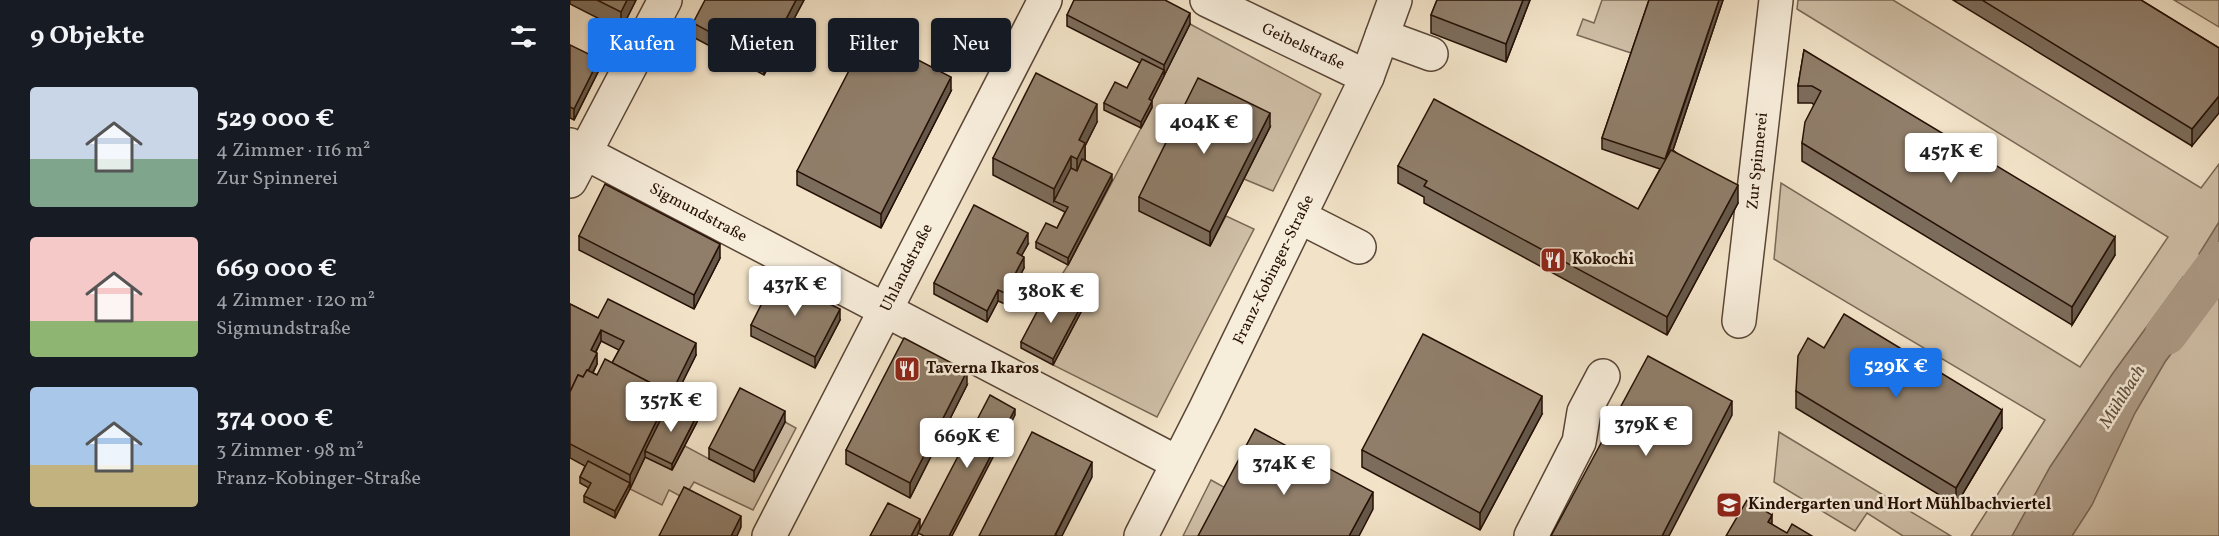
<!DOCTYPE html>
<html lang="de">
<head>
<meta charset="utf-8">
<style>
  body { margin:0; font-family:Vollkorn,serif; background:#20242c; color:#f1f3f6; height:100vh; display:flex; flex-direction:column; font-size:22px; white-space:nowrap }
  * { box-sizing:border-box; margin:0 }
  p { font-size:20px; color:#9ea1a6 }
  .icon { flex:none; width:33px; height:33px; fill:none; stroke:currentColor; stroke-width:2; stroke-linecap:round; stroke-linejoin:round }
  .map { position:relative; flex:1; overflow:hidden }
  .details { display:flex; flex-direction:column; background:#171b24; width:570px }
  .details>* { flex:none }
  .guide { position:absolute; left:18px; top:18px; width:570px; height:54px; display:flex; gap:12px }
  .price { position:absolute; translate:-50% -51px; padding:0 14px; border-radius:6px; background:#fff; color:#222; font-size:20px; line-height:39px; filter:drop-shadow(0 2px 3px #0008) }
  .price::after { content:''; position:absolute; left:50%; top:36px; width:18px; height:14px; margin-left:-9px; background:inherit; clip-path:polygon(0 0,100% 0,50% 100%) }
  .price.on { background:#1a73e8; color:#fff }
  ul { padding:0; list-style:none }
  li { display:flex; align-items:center; gap:18px; height:150px; padding:0 30px }
  li span { display:grid; place-items:center; flex:none; width:168px; height:120px; border-radius:6px; color:#555 }
  li>.icon { margin-inline-start:auto }
  span .icon { width:72px; height:72px; fill:#fffc; stroke-width:1 }
  li b { font-size:26px }
  h2 { display:flex; justify-content:space-between; align-items:center; height:72px; padding:0 30px; font-size:26px }
  .pill { padding:0 21px; border-radius:6px; background:#171b24; box-shadow:0 2px 4px #0004; font-size:21px; line-height:54px }
  .pill.on { background:#1a73e8; color:#fff }
  main { display:flex; flex:1; min-height:0 }
  .map>svg:first-child { display:block }
</style>
</head>
<body>
<main>
<section class="details">
<h2>9 Objekte<svg class="icon" aria-label="filters" viewBox="0 0 24 24"><path d="M4 7h16M4 17h16"/><circle cx="9" cy="7" r="2"/><circle cx="15" cy="17" r="2"/></svg></h2>
<ul>
<li><span style="background:linear-gradient(#c9d6e8 60%,#7fa58c 0)"><svg class="icon" aria-label="home" viewBox="0 0 24 24"><path d="M3 11l9-7 9 7M6 9v11h12V9"/></svg></span><div><b>529 000 €</b><p>4 Zimmer · 116 m²</p><p>Zur Spinnerei</p></div></li>
<li><span style="background:linear-gradient(#f6c9c9 70%,#8fb573 0)"><svg class="icon" aria-label="home" viewBox="0 0 24 24"><path d="M3 11l9-7 9 7M6 9v11h12V9"/></svg></span><div><b>669 000 €</b><p>4 Zimmer · 120 m²</p><p>Sigmundstraße</p></div></li>
<li><span style="background:linear-gradient(#a9c7e8 65%,#c2b280 0)"><svg class="icon" aria-label="home" viewBox="0 0 24 24"><path d="M3 11l9-7 9 7M6 9v11h12V9"/></svg></span><div><b>374 000 €</b><p>3 Zimmer · 98 m²</p><p>Franz-Kobinger-Straße</p></div></li>
</ul>
</section>
<div class="map">
<svg width="1649" height="536" viewBox="0 0 1649 536">
  <rect width="100%" height="100%" fill="#f2e3c8"/>
  <filter id="stains"><feTurbulence type="fractalNoise" baseFrequency=".00333" numOctaves="4"/><feColorMatrix values="0 0 0 0 .2 0 0 0 0 .09 0 0 0 0 .02 0 0 0 .5 -.17"/></filter>
  <radialGradient id="worn" r=".72"><stop offset=".6" stop-color="#630" stop-opacity="0"/><stop offset="1" stop-color="#630" stop-opacity=".3"/></radialGradient>
  <g fill="#cfbfa7" stroke="#7a6856" stroke-width="1.5">
    <path d="M1032 0H1082L1064 54 1007 35 1013 19 1024 23Z"/>
    <path d="M1228 0H1323L1631 188 1649 164V536H1401L1475 420 1204 259 1211 183 1510 367 1598 237 1227 9Z"/>
    <path d="M1604 0H1649V27Z"/>
    <path d="M620 24 751 94 703 191 674 179 700 127 640 246 656 216 684 229 587 417 483 365 510 312 479 295 498 265 571 128 582 108 579 106Z"/>
    <path d="M215 422 226 428 183 510 124 482 114 498 99 490 92 505 60 489 75 457 102 470 115 446 139 459Z"/>
    <path d="M1209 432 1381 536H1333L1297 513 1285 531 1204 482Z"/>
    <path d="M641 480 661 491 637 536H613Z"/>
  </g>
  <g fill="#ad9b86" stroke="#776352" stroke-width="1.5">
    <path d="M1649 222V267L1629 254Z"/>
    <path d="M1613 277 1643 297 1595 362 1565 413 1522 505 1502 536H1442L1480 467 1543 373Z"/>
  </g>
  <g fill="none" stroke-linecap="round" stroke-linejoin="round">
    <path stroke="#ad9b86" stroke-width="42" d="M1596 334 1649 263"/>
    <g stroke="#594536" stroke-width="36">
      <g id="minor">
        <path d="M637 0 797 77"/>
        <path d="M812 36 861 54"/>
        <path d="M0 145 608 463"/>
        <path d="M0 181 95 0"/>
        <path d="M730 217 789 247"/>
        <path d="M1169 321 1206 0"/>
        <path d="M199 536 475 0"/>
        <path d="M571 536 635 410 797 77 825 0"/>
        <path d="M961 536 1009 442 1014 412 1033 376"/>
      </g>
    </g>
    <use href="#minor" stroke="#f7eddb" stroke-width="33"/>
  </g>
  <g fill="#7c6c5b" stroke="#261005" stroke-width="1.5" fill-rule="evenodd">
    <path d="M0 0H66L51 30 0 4Z"/>
    <path d="M234 0 194 75 123 37V23Z"/>
    <path d="M867 0H960L936 62 861 33V15Z"/>
    <path d="M1079 0H1153L1103 150 1168 203 1097 335 854 203V197L828 183V166L1068 209 1090 169 1032 149V138Z"/>
    <path d="M1383 0H1571L1649 48 1622 146Z"/>
    <path d="M497 15 620 24 581 101 582 107 571 128 534 110V103L557 88 570 63 497 26Z"/>
    <path d="M0 45 29 70 4 120 0 118Z"/>
    <path d="M1234 50 1545 255 1502 325 1232 161V143L1244 105 1242 103H1228V86Z"/>
    <path d="M381 91 311 228 227 185V171Z"/>
    <path d="M527 122 515 146V160L542 180 498 265 466 248V242L487 228 495 212 423 175V158Z"/>
    <path d="M700 127 640 246 569 211V197Z"/>
    <path d="M9 236 150 258 124 309 9 250Z"/>
    <path d="M458 244 451 256 454 268 435 304 428 301 417 322 364 294V283Z"/>
    <path d="M0 304 28 318 126 355 102 402 127 422 102 470 75 457 45 518 14 502V496L19 488 10 483V477L15 466 0 458ZM31 341 49 350 42 363 27 375 23 373 27 364 26 352Z"/>
    <path d="M511 312 483 365 451 348V342Z"/>
    <path d="M270 320 245 368 181 336V325Z"/>
    <path d="M1254 348 1432 428 1386 505 1226 408V391Z"/>
    <path d="M397 385 340 498 276 464V450Z"/>
    <path d="M972 414 910 530 792 467V450Z"/>
    <path d="M215 422 184 482 139 459V448Z"/>
  </g>
  <g fill="#65584a" stroke="#261005" stroke-width="1.5">
    <path d="M57 0H66L51 30V12Z"/>
    <path d="M226 0H234L194 75V61Z"/>
    <path d="M953 0H960L936 62V44Z"/>
    <path d="M1149 0H1153L1096 171V159Z"/>
    <path d="M620 13V24L594 76V65Z"/>
    <path d="M29 59V70L4 120V109Z"/>
    <path d="M594 70V76L579 106V99Z"/>
    <path d="M381 77V91L311 228V214Z"/>
    <path d="M1649 96V113L1622 146V129Z"/>
    <path d="M582 101V107L571 128V122Z"/>
    <path d="M527 104V122L515 146V161L507 177V159L509 140Z"/>
    <path d="M700 113V127L640 246V232Z"/>
    <path d="M501 156V174L484 201V189Z"/>
    <path d="M542 174V180L498 265V258Z"/>
    <path d="M1168 185V203L1097 335V317Z"/>
    <path d="M458 233V244L447 264V253Z"/>
    <path d="M1545 237V255L1502 325V307Z"/>
    <path d="M150 244V258L124 309V295Z"/>
    <path d="M454 257V268L435 304V293Z"/>
    <path d="M428 290V301L417 322V311Z"/>
    <path d="M511 306V312L483 365V359Z"/>
    <path d="M270 309V320L245 368V357Z"/>
    <path d="M31 330V341L21 361V350Z"/>
    <path d="M126 343V355L78 452 75 451V457L60 489V475L100 393Z"/>
    <path d="M27 353V364L13 391V380Z"/>
    <path d="M397 371V385L340 498V483Z"/>
    <path d="M972 396V414L910 530V513Z"/>
    <path d="M1162 401V415L1099 536H1092Z"/>
    <path d="M445 409V415L382 536H379Z"/>
    <path d="M1432 410V428L1386 505V488Z"/>
    <path d="M215 411V422L184 482V471Z"/>
    <path d="M127 415V422L102 470V464Z"/>
    <path d="M522 462V477L492 536H485Z"/>
    <path d="M60 483V489L45 518V511Z"/>
    <path d="M803 492V509L789 536H779Z"/>
    <path d="M1202 515V526L1198 522Z"/>
    <path d="M171 516V527L167 536H161Z"/>
    <path d="M350 519V530L347 536H341Z"/>
  </g>
  <g fill="#907e6a" stroke="#261005" stroke-width="1.5">
    <path d="M27 0H57L51 12Z"/>
    <path d="M135 0H226L194 61 123 23Z"/>
    <path d="M504 0H595L620 13 594 65 497 15Z"/>
    <path d="M867 0H953L936 44 861 15Z"/>
    <path d="M1079 0H1149L1095 159 1032 138Z"/>
    <path d="M1412 0H1571L1649 48V96L1622 129Z"/>
    <path d="M298 34 381 77 311 214 227 171Z"/>
    <path d="M0 45 29 59 4 109 0 107Z"/>
    <path d="M1234 50 1545 237 1502 307 1232 143 1235 122 1251 91 1242 86H1228Z"/>
    <path d="M572 59 594 70 579 99 582 101 571 122 534 103 545 82 557 88Z"/>
    <path d="M466 73 527 104 509 140 515 143 507 159 501 156 484 189 423 158Z"/>
    <path d="M628 78 700 113 640 232 569 197Z"/>
    <path d="M864 99 1068 209 1101 150 1168 185 1097 317 854 186 857 181 828 166Z"/>
    <path d="M512 159 542 174 498 258 466 242 476 223 487 228 498 207 484 201 501 168 507 171Z"/>
    <path d="M35 184 150 244 124 295 9 236Z"/>
    <path d="M404 205 458 233 447 253 454 257 435 293 428 290 417 311 364 283Z"/>
    <path d="M205 277 270 309 245 357 181 325Z"/>
    <path d="M479 289 511 306 483 359 451 342Z"/>
    <path d="M38 299 126 343 100 396V393L42 363 54 341 31 330 21 350 27 353 18 371 17 370 13 377 8 375 0 392V304L28 318Z"/>
    <path d="M1274 314 1432 410 1386 488 1226 391 1228 356 1238 338 1254 348Z"/>
    <path d="M853 334 972 396 910 513 792 450Z"/>
    <path d="M334 338 397 371 340 483 276 450Z"/>
    <path d="M1078 356 1162 401 1092 536H981Z"/>
    <path d="M35 359 100 393 60 475 0 444V392L8 375 13 377 17 370 27 375Z"/>
    <path d="M170 388 215 411 184 471 139 448Z"/>
    <path d="M420 395 445 409 379 536H354L348 533Z"/>
    <path d="M100 401 127 415 102 464 75 451Z"/>
    <path d="M685 429 803 492 779 536H628Z"/>
    <path d="M462 432 522 462 485 535 487 536H409Z"/>
    <path d="M18 461 60 483 45 511 14 496 21 483 10 477Z"/>
    <path d="M114 487 171 516 161 536H89Z"/>
    <path d="M1177 500 1202 515 1198 522 1217 533 1222 524 1242 536H1156Z"/>
    <path d="M318 503 350 519 341 536H300Z"/>
  </g>
  <defs>
    <g id="restaurant-square" transform="scale(1.35)"><rect x="-9" y="-9" width="18" height="18" rx="4" fill="#8f2418" stroke="#f7eddb"/><path d="M-5-6h1v4h1v-4h1v4h1v-4h1v5L-1.5 .5V6h-2V.5L-5-1ZM5-6V6H3V1.5H1.5Q1.5-4 5-6Z" fill="#fff"/></g>
    <g id="school-square" transform="scale(1.35)"><rect x="-9" y="-9" width="18" height="18" rx="4" fill="#8f2418" stroke="#f7eddb"/><path d="M0-5L7-2L0 1L-7-2ZM-4 1L0 2.5L4 1V4Q0 6-4 4Z" fill="#fff"/></g>
  </defs>
  <g fill-rule="evenodd">
    <use href="#restaurant-square" x="983" y="260"/>
    <use href="#restaurant-square" x="337" y="369"/>
    <use href="#school-square" x="1159" y="505"/>
  </g>
  <g text-anchor="middle" dominant-baseline="central" stroke-width="5" stroke-linejoin="round" paint-order="stroke">
    <g font-size="16" fill="#261005" stroke="#f7eddb">
      <text transform="translate(733 47) rotate(25)">Geibelstraße</text>
      <text transform="translate(1188 161) rotate(-84)">Zur Spinnerei</text>
      <text transform="translate(128 213) rotate(28)">Sigmundstraße</text>
      <text transform="translate(337 268) rotate(-63)">Uhlandstraße</text>
      <text transform="translate(704 270) rotate(-64)">Franz-Kobinger-Straße</text>
    </g>
    <g font-size="16" font-weight="bold" fill="#261005" stroke="#f7eddb" text-anchor="start">
      <text x="1002" y="260">Kokochi</text>
      <text x="356" y="369">Taverna Ikaros</text>
      <text x="1178" y="505">Kindergarten und Hort Mühlbachviertel</text>
    </g>
    <g font-size="18" font-style="italic" fill="#634f3f" stroke="#f7eddb">
      <text transform="translate(1553 397) rotate(-58)">Mühlbach</text>
    </g>
  </g>
  <rect width="100%" height="100%" filter="url(#stains)"/>
  <rect width="100%" height="100%" fill="url(#worn)"/>
</svg>
<b class="price" style="left:634px;top:155px">404K €</b>
<b class="price" style="left:1381px;top:184px">457K €</b>
<b class="price" style="left:225px;top:317px">437K €</b>
<b class="price" style="left:481px;top:324px">380K €</b>
<b class="price on" style="left:1326px;top:399px">529K €</b>
<b class="price" style="left:101px;top:433px">357K €</b>
<b class="price" style="left:1076px;top:457px">379K €</b>
<b class="price" style="left:397px;top:469px">669K €</b>
<b class="price" style="left:714px;top:496px">374K €</b>
<div class="guide">
<a class="pill on">Kaufen</a>
<a class="pill">Mieten</a>
<a class="pill">Filter</a>
<a class="pill">Neu</a>
</div>
</div>
</main>
</body>
</html>
